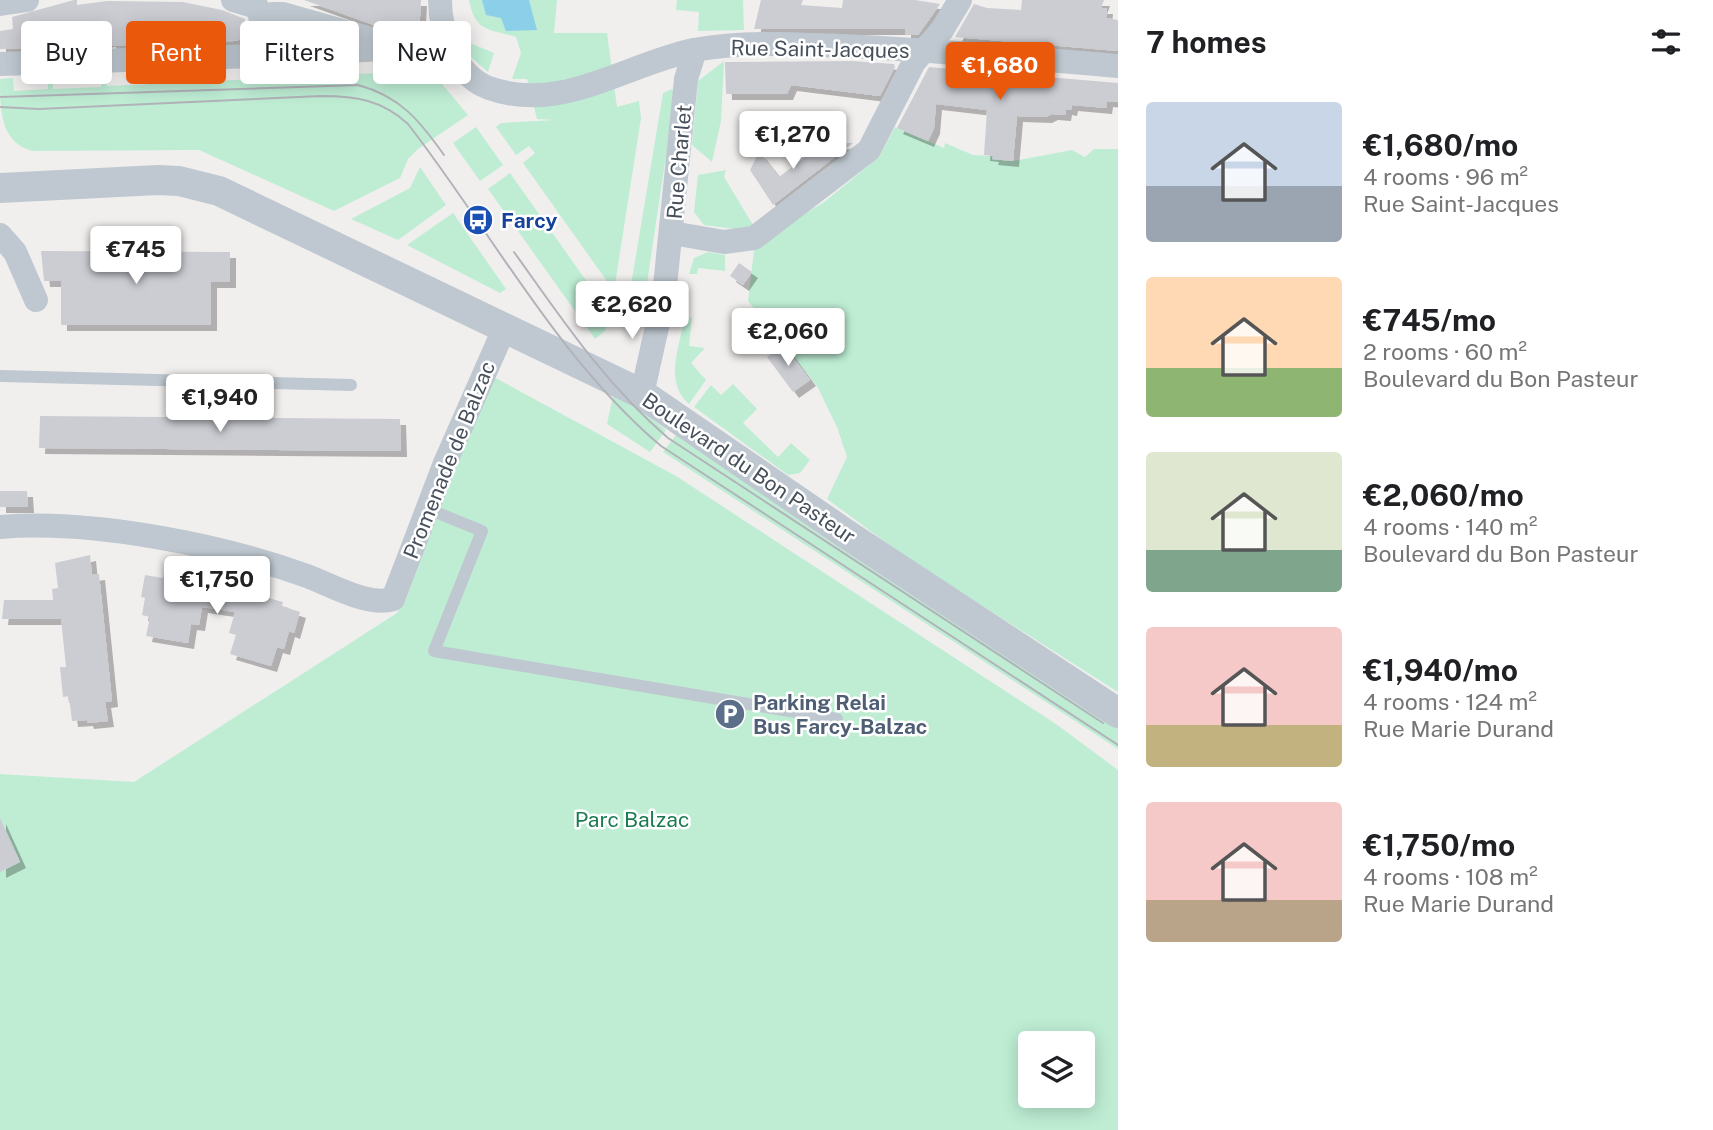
<!DOCTYPE html>
<html lang="en">
<head>
<meta charset="utf-8">
<style>
  body { margin:0; font-family:"Public Sans",sans-serif; background:#f6f6f6; color:#202124; height:100vh; display:flex; flex-direction:column; font-size:26px; white-space:nowrap }
  * { box-sizing:border-box; margin:0 }
  p { font-size:23px; color:#757577 }
  .icon { flex:none; width:38px; height:38px; fill:none; stroke:currentColor; stroke-width:2; stroke-linecap:round; stroke-linejoin:round }
  .map { position:relative; flex:1; overflow:hidden }
  .side { display:flex; flex-direction:column; background:#fff; width:595px }
  .side>* { flex:none }
  .hud { position:absolute; left:21px; top:21px; width:665px; height:63px; display:flex; gap:14px }
  .fabs { position:absolute; left:1018px; top:1031px; display:grid; gap:14px }
  .fabs a { display:grid; place-items:center; width:77px; height:77px; border-radius:7px; background:#fff; box-shadow:0 4px 18px #0003; font-size:35px }
  .price { position:absolute; translate:-50% -60px; padding:0 16px; border-radius:7px; background:#fff; color:#222; font-size:23px; line-height:46px; filter:drop-shadow(0 2px 4px #0008) }
  .price::after { content:''; position:absolute; left:50%; top:42px; width:21px; height:16px; margin-left:-10px; background:inherit; clip-path:polygon(0 0,100% 0,50% 100%) }
  .price.current { background:#ea580c; color:#fff }
  ul { padding:0; list-style:none }
  li { display:flex; align-items:center; gap:21px; height:175px; padding:0 28px }
  li span { display:grid; place-items:center; flex:none; width:196px; height:140px; border-radius:7px; color:#555 }
  li>.icon { margin-inline-start:auto }
  span .icon { width:84px; height:84px; fill:#fffc; stroke-width:1 }
  li b { font-size:30px }
  h2 { display:flex; justify-content:space-between; align-items:center; height:84px; padding:0 28px; font-size:30px }
  .pill { padding:0 24px; border-radius:7px; background:#fff; box-shadow:0 4px 18px #0003; font-size:24px; line-height:63px }
  .pill.current { background:#ea580c; color:#fff }
  main { display:flex; flex:1; min-height:0 }
  .map>svg:first-child { display:block }
</style>
</head>
<body>
<main>
<div class="map">
<svg width="1118" height="1130" viewBox="0 0 1118 1130">
  <defs>
    <filter id="shadow"><feDropShadow dx="6" dy="6" stdDeviation="0" flood-color="#0004"/></filter>
  </defs>
  <rect width="100%" height="100%" fill="#f1efee"/>
  <g fill="#beedd4" fill-rule="evenodd">
    <path d="M469 0H557L554 33H607L617 107 639 101 641 118 614 291 523 163 535 153 529 146 516 155 496 127 501 123 555 120 537 119 527 79H512L521 53 516 37C489 29 475 32 469 0Z"/>
    <path d="M677 0H743L744 30 698 31 699 12 676 10Z"/>
    <path d="M458 31 470 43 494 53 488 72 472 58Z"/>
    <path d="M382 58 383 73 432 72 468 115 418 149 408 159 400 178 334 211 199 150 32 151C0 142 0 109 0 79L13 78 14 91 48 89V73H53V89L101 87V71H106L107 86 153 84V69L157 68 158 84 205 82V66H208L210 81 257 79V64H263V79L309 76V62L315 61 316 76 376 73 375 59Z"/>
    <path d="M724 61 721 121 712 162 692 145 698 81Z"/>
    <path d="M672 89 675 95 642 317 632 316 627 309 663 93Z"/>
    <path d="M476 127 503 165 480 181 453 143Z"/>
    <path d="M895 127 944 148 945 143 973 155 993 156V159L1013 161 1072 150 1085 157 1094 149H1118V692L907 558 827 499 847 457 837 427 817 386 748 301 755 242 823 203 879 157Z"/>
    <path d="M420 167 446 205 398 240 351 219 410 188Z"/>
    <path d="M726 170 724 177 753 225 742 230 704 225 694 212 698 175Z"/>
    <path d="M510 173 609 313 605 331 595 339 488 189Z"/>
    <path d="M453 213 506 289 500 293 407 245Z"/>
    <path d="M708 252 725 255V271L698 268 697 274H689L694 258Z"/>
    <path d="M692 317 689 346 705 348 691 363 706 380 689 404C665 384 678 349 684 322Z"/>
    <path d="M490 375 676 476 1056 724 1118 770V1130H0V774L134 782 397 613 406 599ZM1031 1043H1083V1096H1031Z"/>
    <path d="M733 384 757 409 743 423 778 457 791 443 810 460 800 473 788 475 694 407 711 385 721 395Z"/>
    <path d="M613 396 635 405 666 430 650 452 607 424Z"/>
    <path d="M679 431 1118 726V749L663 452Z"/>
  </g>
  <path fill="#8ccfe9" d="M482 0H529L537 30 506 31 501 18 486 15Z"/>
  <g fill="#cbcdd3" filter="url(#shadow)">
    <path d="M74 0H77V5L107 1 183 2 222 10 245 19V34L239 40 234 41 110 46V41L74 47 0 49V31L13 29 12 17Z"/>
    <path d="M304 0H421L419 34 396 33Z"/>
    <path d="M761 0H803L801 5 842 8 843 0H915L940 4 918 35 905 34V29H754Z"/>
    <path d="M1022 0H1104L1101 8H1107L1106 18 1118 20V51L955 37 974 4 987 8 1021 10Z"/>
    <path d="M852 61 894 64 895 67 880 96 791 85 787 94H726L725 62Z"/>
    <path d="M929 67 1118 83V102L1107 101 1106 108 1072 105 1071 110 1066 109 1065 115 1052 114 1046 117 1017 116 1013 161 992 159 993 156 984 155 987 110 936 104 934 128 928 141 897 128Z"/>
    <path d="M853 143 773 205 750 170 759 152 779 177 822 144Z"/>
    <path d="M41 251 230 252V282H211V325H61V281H44Z"/>
    <path d="M739 263 752 272 743 285 730 276Z"/>
    <path d="M784 345 810 380 793 392 767 357Z"/>
    <path d="M40 416 400 419 401 451 39 448Z"/>
    <path d="M0 491H27L28 507H0Z"/>
    <path d="M90 555 92 575 99 574 112 701 105 702 108 721 88 723 87 720 72 721 69 696 63 697 60 667H66L61 619H2L4 600H53L52 589 58 588 55 563Z"/>
    <path d="M164 573 193 579 192 583 253 598 255 594 283 602 282 606 300 612 294 633 289 631 284 649 277 647 271 666 230 654 236 635 229 633 235 612 202 607 199 625 191 624 188 643 146 636 150 617 142 615 145 598 141 597 145 575 163 578Z"/>
    <path d="M0 818 20 862 0 872Z"/>
  </g>
  <g fill="none" stroke-linecap="round" stroke-linejoin="round">
    <g stroke="#bfc8d0" stroke-width="12">
      <path d="M0 376 351 385"/>
      <path d="M428 509 482 531 434 651 837 719"/>
    </g>
    <g stroke="#bfc8d0" stroke-width="24">
      <path d="M233 0 257 7C265 21 258 40 258 56"/>
      <path d="M440 0C440 32 456 76 489 88 561 114 626 64 694 50 742 41 794 44 842 46 934 50 1026 58 1118 66"/>
      <path d="M0 4 27 0"/>
      <path d="M262 20 272 14H283L385 43"/>
      <path d="M0 64 258 56 400 48 452 51"/>
      <path d="M672 233 724 242 754 238 869 150 914 62 942 30 960 0"/>
      <path d="M0 235 15 252 36 300"/>
      <path d="M642 394 664 296 686 79 695 50"/>
      <path d="M0 527C91 519 221 545 307 576 331 585 369 607 393 599L445 463 504 329"/>
    </g>
    <path stroke="#bfc8d0" stroke-width="30" d="M0 188 158 180 179 181 219 191 642 394 846 534 1118 713"/>
    <g stroke="#b1b3b9" stroke-width="2">
      <path d="M0 97 358 85C400 96 420 121 444 155"/>
      <path d="M0 107 39 109 321 96C356 96 382 100 408 124 491 231 557 358 661 446L1118 745"/>
      <path d="M514 252C562 319 604 383 668 438L1103 723"/>
    </g>
  </g>
  <defs>
    <g id="bus-disc" transform="scale(1.575)"><circle r="9.5" fill="#1a4fb4" stroke="#fff"/><path d="M-5-6H5V4H4V6H2V4H-2V6H-4V4H-5ZM-3.5-4V0h7V-4ZM-3.5 1.2v1.5H-2V1.2ZM2 1.2v1.5H3.5V1.2Z" fill="#fff"/></g>
    <g id="parking-disc" transform="scale(1.575)"><circle r="9.5" fill="#5c6f8a" stroke="#fff"/><path d="M-3.5-5.5H1a3.5 3.5 0 0 1 0 7H-1V5.5H-3.5ZM-1-3.4V-.6H.8a1.4 1.4 0 0 0 0-2.8Z" fill="#fff"/></g>
  </defs>
  <g fill-rule="evenodd">
    <use href="#bus-disc" x="478" y="220"/>
    <use href="#parking-disc" x="730" y="714"/>
  </g>
  <g text-anchor="middle" dominant-baseline="central" stroke-width="5" stroke-linejoin="round" paint-order="stroke">
    <g font-size="21" fill="#47505b" stroke="#fff">
      <text transform="translate(820 49) rotate(1)">Rue Saint-Jacques</text>
      <text transform="translate(679 162) rotate(-85)">Rue Charlet</text>
      <text transform="translate(449 460) rotate(-68)">Promenade de Balzac</text>
      <text transform="translate(749 468) rotate(34)">Boulevard du Bon Pasteur</text>
    </g>
    <g font-size="21" font-weight="bold" fill="#164399" stroke="#fff" text-anchor="start">
      <text x="501" y="220">Farcy</text>
    </g>
    <g font-size="21" font-weight="bold" fill="#4e5e75" stroke="#fff" text-anchor="start">
      <text x="753" y="702">Parking Relai<tspan x="753" dy="24">Bus Farcy-Balzac</tspan></text>
    </g>
    <g font-size="21" fill="#1a7b51" stroke="#fff">
      <text x="632" y="819">Parc Balzac</text>
    </g>
  </g>
</svg>
<div class="fabs">
<a><svg class="icon" aria-label="layers" viewBox="0 0 24 24"><path d="M12 4l9 5-9 5-9-5zM3 14l9 5 9-5"/></svg></a>
</div>
<b class="price current" style="left:1000px;top:102px">€1,680</b>
<b class="price" style="left:793px;top:171px">€1,270</b>
<b class="price" style="left:136px;top:286px">€745</b>
<b class="price" style="left:632px;top:341px">€2,620</b>
<b class="price" style="left:788px;top:368px">€2,060</b>
<b class="price" style="left:220px;top:434px">€1,940</b>
<b class="price" style="left:217px;top:616px">€1,750</b>
<div class="hud">
<a class="pill">Buy</a>
<a class="pill current">Rent</a>
<a class="pill">Filters</a>
<a class="pill">New</a>
</div>
</div>
<section class="side">
<h2>7 homes<svg class="icon" aria-label="filters" viewBox="0 0 24 24"><path d="M4 7h16M4 17h16"/><circle cx="9" cy="7" r="2"/><circle cx="15" cy="17" r="2"/></svg></h2>
<ul>
<li><span style="background:linear-gradient(#c9d6e8 60%,#9aa5b1 0)"><svg class="icon" aria-label="home" viewBox="0 0 24 24"><path d="M3 11l9-7 9 7M6 9v11h12V9"/></svg></span><div><b>€1,680/mo</b><p>4 rooms · 96 m²</p><p>Rue Saint-Jacques</p></div></li>
<li><span style="background:linear-gradient(#ffd9b3 65%,#8fb573 0)"><svg class="icon" aria-label="home" viewBox="0 0 24 24"><path d="M3 11l9-7 9 7M6 9v11h12V9"/></svg></span><div><b>€745/mo</b><p>2 rooms · 60 m²</p><p>Boulevard du Bon Pasteur</p></div></li>
<li><span style="background:linear-gradient(#dfe7d0 70%,#7fa58c 0)"><svg class="icon" aria-label="home" viewBox="0 0 24 24"><path d="M3 11l9-7 9 7M6 9v11h12V9"/></svg></span><div><b>€2,060/mo</b><p>4 rooms · 140 m²</p><p>Boulevard du Bon Pasteur</p></div></li>
<li><span style="background:linear-gradient(#f6c9c9 70%,#c2b280 0)"><svg class="icon" aria-label="home" viewBox="0 0 24 24"><path d="M3 11l9-7 9 7M6 9v11h12V9"/></svg></span><div><b>€1,940/mo</b><p>4 rooms · 124 m²</p><p>Rue Marie Durand</p></div></li>
<li><span style="background:linear-gradient(#f6c9c9 70%,#b9a48a 0)"><svg class="icon" aria-label="home" viewBox="0 0 24 24"><path d="M3 11l9-7 9 7M6 9v11h12V9"/></svg></span><div><b>€1,750/mo</b><p>4 rooms · 108 m²</p><p>Rue Marie Durand</p></div></li>
</ul>
</section>
</main>
</body>
</html>
